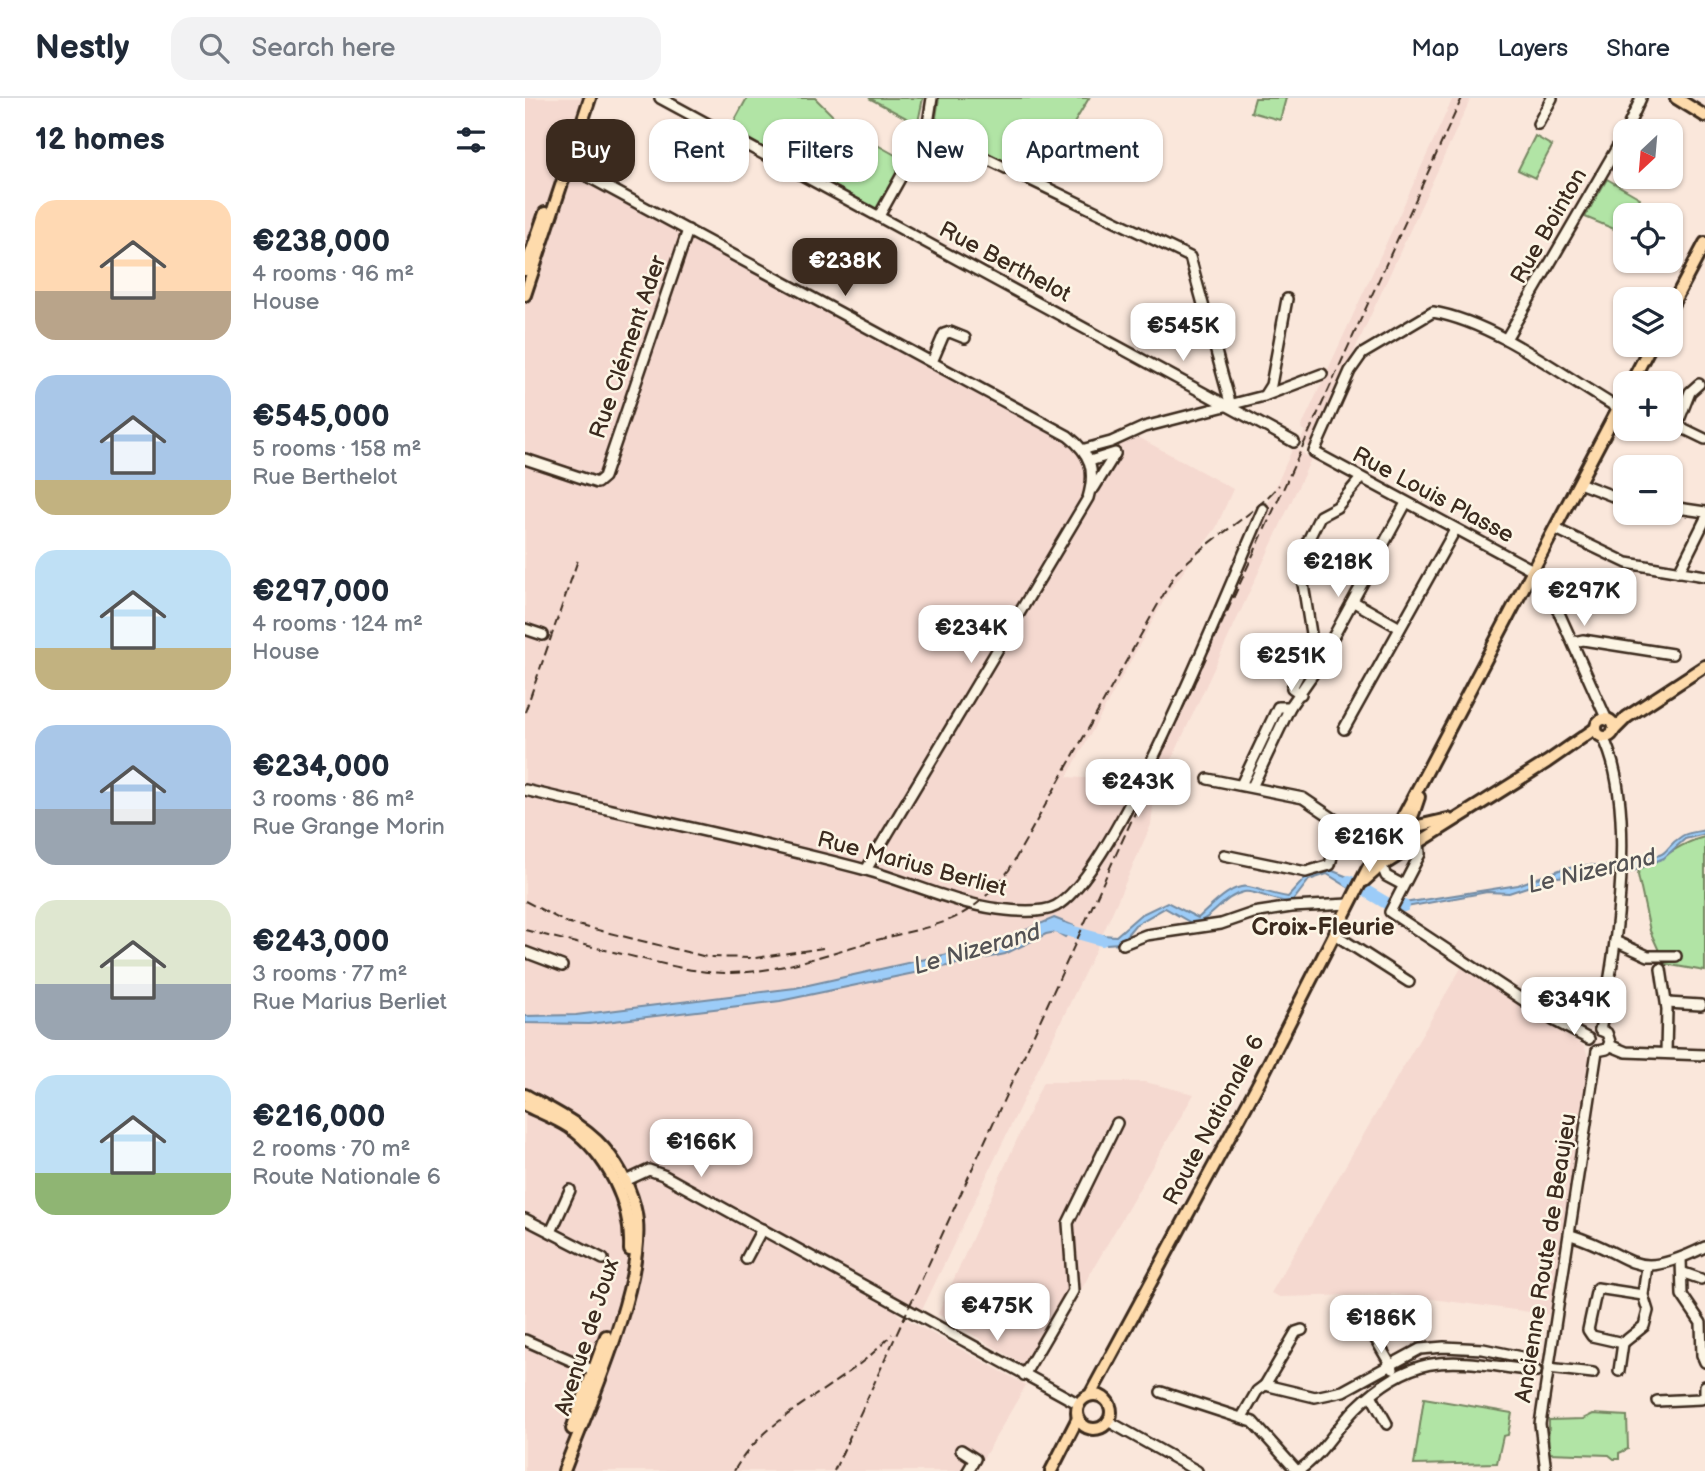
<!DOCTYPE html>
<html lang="en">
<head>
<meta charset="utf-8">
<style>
  body { margin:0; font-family:"Balsamiq Sans",sans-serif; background:#f2f2f3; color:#1f2937; height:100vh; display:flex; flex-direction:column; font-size:26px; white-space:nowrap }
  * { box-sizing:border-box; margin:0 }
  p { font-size:23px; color:#747a83 }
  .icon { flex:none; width:38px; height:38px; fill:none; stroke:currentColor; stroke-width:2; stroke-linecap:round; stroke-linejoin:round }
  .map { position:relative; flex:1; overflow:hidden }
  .drawer { display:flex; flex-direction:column; background:#fff; width:525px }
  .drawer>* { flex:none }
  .guide { position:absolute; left:21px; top:21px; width:665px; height:63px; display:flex; gap:14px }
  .needle { width:46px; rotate:206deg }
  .tools { position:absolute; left:1088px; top:21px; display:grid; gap:14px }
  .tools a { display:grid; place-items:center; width:70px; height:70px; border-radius:14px; background:#fff; box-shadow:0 2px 5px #0004; font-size:35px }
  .price { position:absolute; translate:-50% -60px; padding:0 16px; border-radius:14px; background:#fff; color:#222; font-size:23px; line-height:46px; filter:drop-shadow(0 2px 4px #0008) }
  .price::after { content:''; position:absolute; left:50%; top:42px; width:21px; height:16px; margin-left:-10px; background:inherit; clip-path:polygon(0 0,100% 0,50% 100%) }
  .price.active { background:#3b2a1e; color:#fff }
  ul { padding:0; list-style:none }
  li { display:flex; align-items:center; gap:21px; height:175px; padding:0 35px }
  li span { display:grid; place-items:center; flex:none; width:196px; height:140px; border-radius:21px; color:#555 }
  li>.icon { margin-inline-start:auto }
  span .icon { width:84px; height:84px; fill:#fffc; stroke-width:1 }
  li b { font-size:30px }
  h2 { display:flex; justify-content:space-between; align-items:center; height:84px; padding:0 35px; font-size:30px }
  .tag { padding:0 24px; border-radius:21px; background:#fff; box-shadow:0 2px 5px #0004; font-size:24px; line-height:63px }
  .tag.active { background:#3b2a1e; color:#fff }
  header { display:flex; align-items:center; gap:42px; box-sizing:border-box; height:98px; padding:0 35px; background:#fff; border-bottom:2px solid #e0e1e3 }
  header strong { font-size:33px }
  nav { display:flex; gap:38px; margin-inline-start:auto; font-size:24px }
  .search { width:490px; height:63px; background:#f2f2f3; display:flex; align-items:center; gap:18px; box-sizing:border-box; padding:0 24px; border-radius:21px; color:#747a83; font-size:26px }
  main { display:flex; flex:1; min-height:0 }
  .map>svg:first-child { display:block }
</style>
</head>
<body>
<header>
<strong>Nestly</strong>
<div class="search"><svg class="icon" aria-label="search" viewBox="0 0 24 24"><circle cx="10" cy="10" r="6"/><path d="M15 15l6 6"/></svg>Search here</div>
<nav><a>Map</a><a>Layers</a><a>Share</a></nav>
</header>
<main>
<section class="drawer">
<h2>12 homes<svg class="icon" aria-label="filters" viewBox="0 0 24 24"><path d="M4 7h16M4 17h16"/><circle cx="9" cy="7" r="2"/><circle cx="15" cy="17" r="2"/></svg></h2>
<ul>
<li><span style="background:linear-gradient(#ffd9b3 65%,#b9a48a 0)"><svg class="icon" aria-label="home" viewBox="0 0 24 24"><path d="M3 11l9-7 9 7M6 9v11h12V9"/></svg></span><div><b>€238,000</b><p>4 rooms · 96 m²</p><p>House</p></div></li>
<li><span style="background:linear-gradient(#a9c7e8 75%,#c2b280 0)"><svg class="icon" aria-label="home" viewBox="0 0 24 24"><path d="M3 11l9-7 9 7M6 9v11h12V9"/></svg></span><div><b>€545,000</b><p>5 rooms · 158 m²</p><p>Rue Berthelot</p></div></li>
<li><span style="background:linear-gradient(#bfe0f5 70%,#c2b280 0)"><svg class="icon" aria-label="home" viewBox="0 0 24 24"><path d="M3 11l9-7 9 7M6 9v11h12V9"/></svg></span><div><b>€297,000</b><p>4 rooms · 124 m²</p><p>House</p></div></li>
<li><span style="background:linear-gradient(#a9c7e8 60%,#9aa5b1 0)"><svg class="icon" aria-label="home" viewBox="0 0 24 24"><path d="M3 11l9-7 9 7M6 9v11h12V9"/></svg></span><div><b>€234,000</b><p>3 rooms · 86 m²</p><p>Rue Grange Morin</p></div></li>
<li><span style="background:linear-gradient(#dfe7d0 60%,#9aa5b1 0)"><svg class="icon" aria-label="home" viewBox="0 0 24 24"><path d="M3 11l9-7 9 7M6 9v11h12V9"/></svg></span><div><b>€243,000</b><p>3 rooms · 77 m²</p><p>Rue Marius Berliet</p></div></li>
<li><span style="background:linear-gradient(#bfe0f5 70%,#8fb573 0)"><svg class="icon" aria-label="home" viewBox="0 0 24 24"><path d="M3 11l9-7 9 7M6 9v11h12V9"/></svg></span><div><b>€216,000</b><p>2 rooms · 70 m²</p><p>Route Nationale 6</p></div></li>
</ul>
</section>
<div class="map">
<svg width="1180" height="1373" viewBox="0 0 1180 1373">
  <rect width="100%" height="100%" fill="#fae7db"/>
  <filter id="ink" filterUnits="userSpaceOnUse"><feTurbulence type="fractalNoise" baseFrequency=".0143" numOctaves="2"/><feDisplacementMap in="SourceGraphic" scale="14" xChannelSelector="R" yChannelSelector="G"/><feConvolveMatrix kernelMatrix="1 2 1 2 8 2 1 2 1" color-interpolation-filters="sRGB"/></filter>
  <g filter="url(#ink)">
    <g fill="#f5d9d0">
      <path d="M0 0H70L47 74 547 348 615 340 708 391 691 430 644 493 542 679 619 684 767 352 771 350 786 361 629 700 626 727 571 851 397 1212 379 1202 372 1216 501 1287 451 1373H0Z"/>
      <path d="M928 0H946L785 349 775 344 780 333 776 330Z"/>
      <path d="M936 870 1059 948 1066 964 1027 1217 869 1196 755 1199 746 1195Z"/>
      <path d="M518 984H620L669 996 509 1273 413 1216Z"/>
    </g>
    <g fill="#b1e4a5" stroke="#768762" stroke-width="2">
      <path d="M222 0H290L318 28 381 63 352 111 205 31Z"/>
      <path d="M344 0H398L392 29 387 23Z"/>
      <path d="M414 0H564L516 81 418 34 411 19Z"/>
      <path d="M730 0H761L755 22 726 14Z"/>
      <path d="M1010 38 1027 48 1010 80 993 72Z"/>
      <path d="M1082 81 1115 100 1105 117 1098 116 1089 131 1060 119Z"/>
      <path d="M1180 739V873L1140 866 1125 833 1113 777 1114 771C1137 762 1156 744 1180 739Z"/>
      <path d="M899 1300 987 1315 983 1337 978 1338 972 1365 889 1367Z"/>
      <path d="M1068 1316 1102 1318 1103 1351 1094 1355V1361H1089L1084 1357 1023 1355 1024 1322 1058 1321Z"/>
    </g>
    <g fill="#9cccf8" stroke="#758ba1" stroke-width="2">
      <path d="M1180 732V736L1160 741 1139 760 1106 774V764L1117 758C1146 760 1136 751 1157 738 1163 734 1173 734 1180 732Z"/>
      <path d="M1063 767 1090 769V774L1032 779 984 795 962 794 871 811 873 806 993 787 1037 771Z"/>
      <path d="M803 771 833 783 828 792 802 776 784 782 767 804C752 805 731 792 719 794 698 798 687 822 668 826L640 810 610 827 595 845 581 846 562 840 564 836 591 838 615 817 642 804 673 820C685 810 706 785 724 789 737 792 749 797 763 799L782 778Z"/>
      <path d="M529 820 549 828 540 839 531 834 521 836 480 856 255 903 64 926 0 925V918L51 917 270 890 468 846Z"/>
    </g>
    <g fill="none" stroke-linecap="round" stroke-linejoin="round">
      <g stroke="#9cccf8" stroke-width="12">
        <path d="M824 783 868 809 879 808"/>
        <path d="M531 829 577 842"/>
      </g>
      <g stroke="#3b2a1e" stroke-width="14">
        <g id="minor">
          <path d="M135 0 769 344"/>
          <path d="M1013 26 1027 0"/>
          <path d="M402 32 665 159 706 308"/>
          <path d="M1101 33 1116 0"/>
          <path d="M38 65 543 338C566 356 571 372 563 400L341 772"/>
          <path d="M354 118 402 32 407 0"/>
          <path d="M981 241 1101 34"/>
          <path d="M407 264 419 236 425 234 440 240"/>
          <path d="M739 298 797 276"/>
          <path d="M1147 325 1180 341"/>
          <path d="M1152 327 1165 294 1174 286"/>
          <path d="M560 351 586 344 619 329 739 298 746 287 762 201"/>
          <path d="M0 361 72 385 79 379 163 132"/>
          <path d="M565 363 590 355"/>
          <path d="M1054 385 1101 403"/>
          <path d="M569 390 590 356"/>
          <path d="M1146 409 1180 414"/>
          <path d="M1031 431 1102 465 1180 478"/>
          <path d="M1154 474 1180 422"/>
          <path d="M829 504 875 530"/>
          <path d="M0 531 18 537"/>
          <path d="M1049 544 1058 542 1147 556"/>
          <path d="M776 596 767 590 788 548 774 461 795 418 812 409 836 380"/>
          <path d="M765 609 788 576 881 405"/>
          <path d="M1082 622 1017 477 789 354 825 273 837 256 908 214C971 225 1038 278 1093 310"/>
          <path d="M819 631 930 432"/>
          <path d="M683 681 778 700 815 725"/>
          <path d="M716 687 753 609H765L727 689"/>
          <path d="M0 692C113 719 228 742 341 772 384 784 428 805 473 811 489 813 516 816 531 808 592 774 704 487 738 411"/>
          <path d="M884 730 894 742 895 756 865 814 1028 922 1064 941"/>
          <path d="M699 757 781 774 805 767 815 725 861 742 857 768 861 778 878 787"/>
          <path d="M809 836 884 884"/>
          <path d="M1090 843 1123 858H1151"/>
          <path d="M598 846 621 837 696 826 728 815 766 809 824 806"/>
          <path d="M0 854 37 868"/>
          <path d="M1136 871 1142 911 1141 954"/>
          <path d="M1142 905 1176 907"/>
          <path d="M1075 932C1091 856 1113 709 1078 639"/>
          <path d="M1084 947 1101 954 1180 957"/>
          <path d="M1072 953 1082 951 1085 944 1082 935 1075 932"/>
          <path d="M96 1085 124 1072 138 1077 554 1306"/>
          <path d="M0 1121 78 1161"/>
          <path d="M26 1134 45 1092"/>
          <path d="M1046 1137C1113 1158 1104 1186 1180 1149"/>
          <path d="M1156 1160 1157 1197 1176 1225 1177 1257 1180 1264"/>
          <path d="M221 1161 237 1131"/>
          <path d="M1159 1175 1176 1181"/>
          <path d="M1118 1197 1072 1190 1063 1232 1067 1238 1098 1245 1119 1228 1123 1213 1118 1197 1122 1168"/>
          <path d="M843 1228 868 1271"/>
          <path d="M0 1242 72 1274"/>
          <path d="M1023 1270 1068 1275"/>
          <path d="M1094 1273 1098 1245"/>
          <path d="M499 1277 548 1193 543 1125 592 1025"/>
          <path d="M740 1287 771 1234 777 1232"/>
          <path d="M636 1294 728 1324 772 1373"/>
          <path d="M846 1297 862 1326"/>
          <path d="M1132 1303 1176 1301 1180 1297V1288"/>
          <path d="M717 1319 732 1293 740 1287 790 1299 818 1293 895 1251 919 1249 958 1251 996 1259 1011 1273"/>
          <path d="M583 1323 672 1373"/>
          <path d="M436 1352 450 1361 443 1373"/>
          <path d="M773 1373C798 1356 810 1331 831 1310 894 1248 932 1264 1011 1273"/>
          <path d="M1021 1373 1015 1326 1072 953"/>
        </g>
      </g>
      <g stroke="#3b2a1e" stroke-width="16">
        <g id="major">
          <path d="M1151 0 1180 18"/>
          <path d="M0 172 20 115"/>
          <path d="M0 197 65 0"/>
          <path d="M1146 209 1180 145"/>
          <path d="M1106 285 1126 247"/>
          <circle cx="1080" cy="630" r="9"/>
          <path d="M1088 633 1102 619 1180 568"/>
          <path d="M880 731 923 721"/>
          <path d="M863 764 1022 664 1071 630"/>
          <path d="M839 783C869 757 882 738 894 699"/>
          <path d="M0 997C31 1014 65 1030 86 1059 99 1077 110 1101 112 1123 118 1190 63 1309 39 1373"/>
          <path d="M0 1007C14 1014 30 1020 44 1029 82 1056 107 1105 105 1152"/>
          <path d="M565 1297 733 986 843 770 870 734 1101 295"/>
          <circle cx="569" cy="1314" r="17"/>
          <path d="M47 1331 81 1238"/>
          <path d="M526 1373 553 1320"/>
        </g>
      </g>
      <use href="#minor" stroke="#fcf5e5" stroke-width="9"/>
      <use href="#major" stroke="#fedbac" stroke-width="10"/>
      <g stroke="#3b2a1e" stroke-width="2" stroke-dasharray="10 5" stroke-linecap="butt">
        <path d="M0 614 54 459"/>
        <path d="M0 803 40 824 182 859 230 860 298 850"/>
        <path d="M0 832C38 842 76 851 114 860 143 867 172 875 202 875 255 875 302 855 352 842 414 825 441 828 484 772L650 476C681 442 724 422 754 387"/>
        <path d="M209 1373C242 1314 322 1288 367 1236"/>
        <path d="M309 1373 937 0"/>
      </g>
    </g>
  </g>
  <g text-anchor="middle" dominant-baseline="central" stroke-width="5" stroke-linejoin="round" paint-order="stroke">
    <g font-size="23" fill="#3b2a1e" stroke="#fcf5e5">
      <text transform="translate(1024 128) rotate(-60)">Rue Bointon</text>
      <text transform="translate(480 164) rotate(28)">Rue Berthelot</text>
      <text transform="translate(103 249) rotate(-71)">Rue Clément Ader</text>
      <text transform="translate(908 397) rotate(28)">Rue Louis Plasse</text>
      <text transform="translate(387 766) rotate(15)">Rue Marius Berliet</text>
      <text transform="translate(689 1022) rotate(-62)">Route Nationale 6</text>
      <text transform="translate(1021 1160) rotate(-81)">Ancienne Route de Beaujeu</text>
      <text transform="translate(62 1239) rotate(-72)">Avenue de Joux</text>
    </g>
    <g font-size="24" font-style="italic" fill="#535254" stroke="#fcf5e5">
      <text transform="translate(1067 773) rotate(-13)">Le Nizerand</text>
      <text transform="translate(452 851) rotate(-16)">Le Nizerand</text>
    </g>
    <g font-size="24" font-weight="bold" fill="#3b2a1e" stroke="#fcf5e5">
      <text x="798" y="829">Croix-Fleurie</text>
    </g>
  </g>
</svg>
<div class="tools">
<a><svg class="needle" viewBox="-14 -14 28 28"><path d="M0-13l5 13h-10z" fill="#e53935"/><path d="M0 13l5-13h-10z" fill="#747a83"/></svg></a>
<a><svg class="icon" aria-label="locate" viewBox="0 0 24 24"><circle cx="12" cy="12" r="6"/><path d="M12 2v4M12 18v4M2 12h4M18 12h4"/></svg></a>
<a><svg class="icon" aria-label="layers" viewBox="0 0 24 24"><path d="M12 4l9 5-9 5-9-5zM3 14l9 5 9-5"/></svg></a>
<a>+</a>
<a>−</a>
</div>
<b class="price active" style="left:320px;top:200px">€238K</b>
<b class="price" style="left:658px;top:265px">€545K</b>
<b class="price" style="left:813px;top:501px">€218K</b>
<b class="price" style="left:1059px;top:530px">€297K</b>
<b class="price" style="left:446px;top:567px">€234K</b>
<b class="price" style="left:766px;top:595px">€251K</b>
<b class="price" style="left:613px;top:721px">€243K</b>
<b class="price" style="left:844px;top:776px">€216K</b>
<b class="price" style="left:1049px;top:939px">€349K</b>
<b class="price" style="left:176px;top:1081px">€166K</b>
<b class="price" style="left:472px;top:1245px">€475K</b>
<b class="price" style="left:856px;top:1257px">€186K</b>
<div class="guide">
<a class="tag active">Buy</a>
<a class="tag">Rent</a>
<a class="tag">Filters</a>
<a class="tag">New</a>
<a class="tag">Apartment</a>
</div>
</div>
</main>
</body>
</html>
